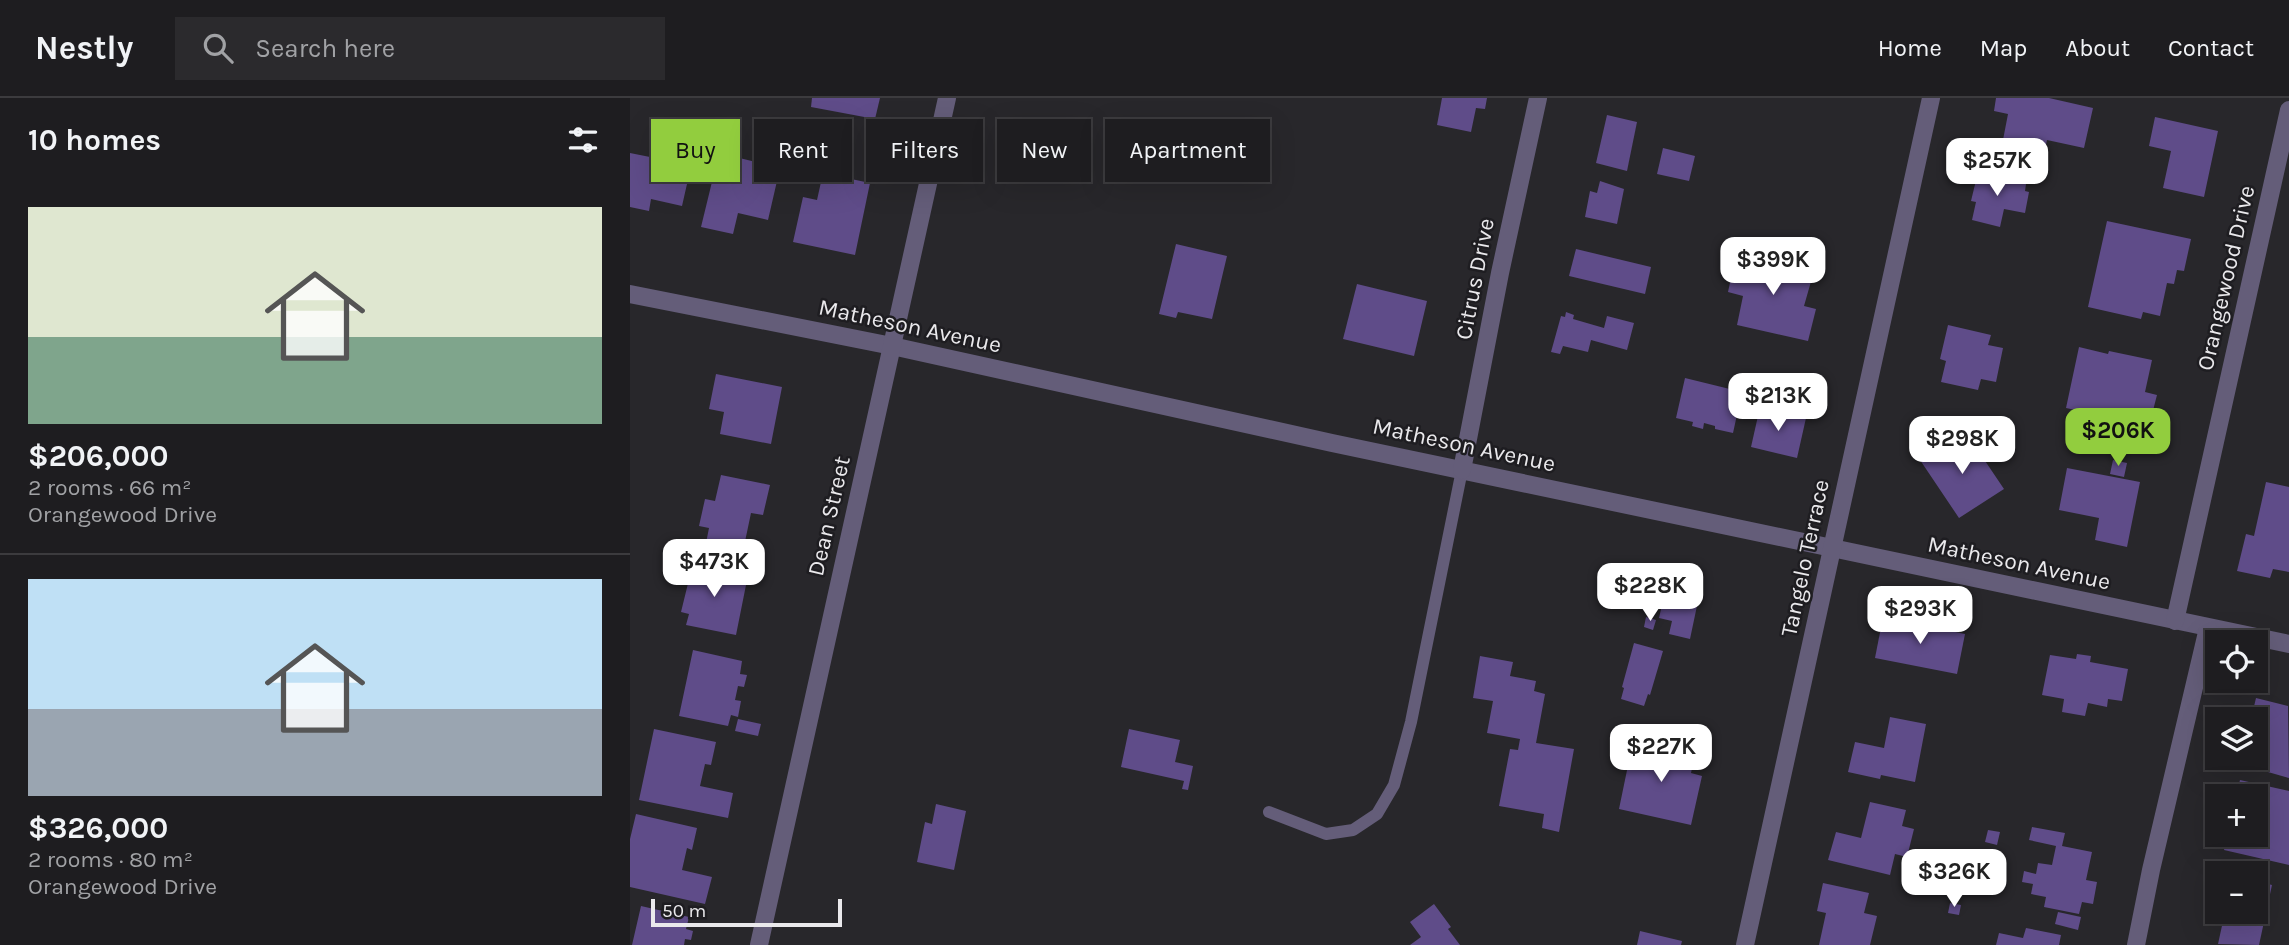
<!DOCTYPE html>
<html lang="en">
<head>
<meta charset="utf-8">
<style>
  body { margin:0; font-family:Karla,sans-serif; background:#2b2a2d; color:#f1f3f6; height:100vh; display:flex; flex-direction:column; font-size:26px; white-space:nowrap }
  * { box-sizing:border-box; margin:0 }
  p { font-size:23px; color:#a1a2a5 }
  .icon { flex:none; width:38px; height:38px; fill:none; stroke:currentColor; stroke-width:2; stroke-linecap:round; stroke-linejoin:round }
  .map { position:relative; flex:1; overflow:hidden }
  .drawer { display:flex; flex-direction:column; background:#1e1d20; width:630px }
  .drawer>* { flex:none }
  .guide { position:absolute; left:21px; top:21px; width:665px; height:63px; display:flex; gap:14px }
  .tools { position:absolute; left:1575px; top:532px; display:grid; gap:14px }
  .tools a { display:grid; place-items:center; width:63px; height:63px; border-radius:0px; background:#1e1d20; box-shadow:0 7px 28px #0002,0 0 0 2px #3c3b3e; font-size:35px }
  .scale { position:absolute; left:21px; bottom:18px; width:191px; box-sizing:border-box; padding-left:7px; border:4px solid #eae9ec; border-top:0; font-size:19px; line-height:24px; white-space:nowrap; color:#eae9ec; -webkit-text-stroke:5px #1e1d21; paint-order:stroke }
  .price { position:absolute; translate:-50% -60px; padding:0 16px; border-radius:14px; background:#fff; color:#222; font-size:23px; line-height:46px; filter:drop-shadow(0 2px 4px #0008) }
  .price::after { content:''; position:absolute; left:50%; top:42px; width:21px; height:16px; margin-left:-10px; background:inherit; clip-path:polygon(0 0,100% 0,50% 100%) }
  .price.selected { background:#92cd3e; color:#111 }
  ul { padding:0; list-style:none }
  li { display:grid; align-content:center; gap:14px; height:371px; padding:0 28px }
  li+li { border-top:2px solid #3c3b3e }
  li span { display:grid; place-items:center; height:217px; border-radius:0px; color:#555 }
  li>.icon { margin-inline-start:auto }
  span .icon { width:126px; height:126px; fill:#fffc; stroke-width:1 }
  li b { font-size:30px }
  h2 { display:flex; justify-content:space-between; align-items:center; height:84px; padding:0 28px; font-size:30px }
  .tag { padding:0 24px; border-radius:0px; background:#1e1d20; box-shadow:0 7px 28px #0002,0 0 0 2px #3c3b3e; font-size:24px; line-height:63px }
  .tag.selected { background:#92cd3e; color:#111 }
  header { display:flex; align-items:center; gap:42px; box-sizing:border-box; height:98px; padding:0 35px; background:#1e1d20; border-bottom:2px solid #3c3b3e }
  header strong { font-size:33px }
  nav { display:flex; gap:38px; margin-inline-start:auto; font-size:24px }
  .search { width:490px; height:63px; background:#2b2a2d; display:flex; align-items:center; gap:18px; box-sizing:border-box; padding:0 24px; border-radius:0px; color:#a1a2a5; font-size:26px }
  main { display:flex; flex:1; min-height:0 }
  .map>svg:first-child { display:block }
</style>
</head>
<body>
<header>
<strong>Nestly</strong>
<div class="search"><svg class="icon" aria-label="search" viewBox="0 0 24 24"><circle cx="10" cy="10" r="6"/><path d="M15 15l6 6"/></svg>Search here</div>
<nav><a>Home</a><a>Map</a><a>About</a><a>Contact</a></nav>
</header>
<main>
<section class="drawer">
<h2>10 homes<svg class="icon" aria-label="filters" viewBox="0 0 24 24"><path d="M4 7h16M4 17h16"/><circle cx="9" cy="7" r="2"/><circle cx="15" cy="17" r="2"/></svg></h2>
<ul>
<li><span style="background:linear-gradient(#dfe7d0 60%,#7fa58c 0)"><svg class="icon" aria-label="home" viewBox="0 0 24 24"><path d="M3 11l9-7 9 7M6 9v11h12V9"/></svg></span><div><b>$206,000</b><p>2 rooms · 66 m²</p><p>Orangewood Drive</p></div></li>
<li><span style="background:linear-gradient(#bfe0f5 60%,#9aa5b1 0)"><svg class="icon" aria-label="home" viewBox="0 0 24 24"><path d="M3 11l9-7 9 7M6 9v11h12V9"/></svg></span><div><b>$326,000</b><p>2 rooms · 80 m²</p><p>Orangewood Drive</p></div></li>
</ul>
</section>
<div class="map">
<svg width="1659" height="847" viewBox="0 0 1659 847">
  <rect width="100%" height="100%" fill="#28272b"/>
  <g fill="#5f4c89">
    <path d="M182 0H250L245 21 181 9Z"/>
    <path d="M812 0H857L855 11 846 10 841 34 807 27Z"/>
    <path d="M1366 0H1419L1463 10 1454 50 1417 42 1414 56 1372 47 1378 16 1364 13Z"/>
    <path d="M977 17 1007 24 997 73 966 65Z"/>
    <path d="M1525 19 1588 33 1574 99 1533 90 1541 53 1519 48Z"/>
    <path d="M22 46 49 51 47 61 62 64 52 108 21 101 19 113 0 109V55L20 59Z"/>
    <path d="M1033 50 1065 58 1059 83 1027 76Z"/>
    <path d="M89 55 150 70 138 122 108 115 103 136 71 129Z"/>
    <path d="M1348 74 1396 86 1395 93 1399 94 1395 115 1374 111 1370 129 1342 122 1346 104 1341 103Z"/>
    <path d="M193 75 240 85 225 157 163 144 173 99 187 102Z"/>
    <path d="M970 83 994 91 987 126 955 119 960 93 967 95Z"/>
    <path d="M1477 123 1561 141 1554 173 1547 172 1544 186 1537 185 1530 218 1513 214 1511 221 1458 209Z"/>
    <path d="M546 146 597 158 582 221 548 214 546 220 529 216Z"/>
    <path d="M946 151 1021 169 1015 196 939 178Z"/>
    <path d="M1106 156 1184 173 1174 208 1186 211 1178 243 1107 227 1113 198 1098 194Z"/>
    <path d="M727 186 797 203 784 258 713 241Z"/>
    <path d="M936 214 944 217 943 221 974 230 977 218 1004 225 997 252 961 242 958 254 933 248 930 256 921 254 931 218 935 219Z"/>
    <path d="M1318 227 1361 237 1358 247 1373 250 1366 284 1351 281 1348 292 1311 284 1316 263 1310 261Z"/>
    <path d="M1449 249 1478 256 1479 253 1522 262 1515 294 1527 297 1519 328 1436 310Z"/>
    <path d="M86 276 152 289 141 346 90 336 94 314 79 311Z"/>
    <path d="M1055 280 1112 294 1103 335 1085 331V328L1074 325 1073 331 1062 328 1063 324 1046 320Z"/>
    <path d="M1126 284 1141 287 1138 303 1123 300Z"/>
    <path d="M1130 309 1176 320 1167 360 1121 349Z"/>
    <path d="M1325 339 1335 355 1345 348 1374 391 1329 420 1290 362Z"/>
    <path d="M1483 362 1497 365 1494 379 1480 376Z"/>
    <path d="M1437 370 1510 384 1497 449 1465 442 1469 420 1429 412Z"/>
    <path d="M91 377 140 387 133 417 121 415 113 453 76 445 79 430 69 428 75 401 85 403Z"/>
    <path d="M1636 384 1659 389V474L1643 471 1640 480 1607 473 1616 436 1624 438Z"/>
    <path d="M63 465 118 477 106 537 56 527 59 516 51 514Z"/>
    <path d="M1039 476 1072 484 1060 541 1039 536 1042 523 1029 520Z"/>
    <path d="M1016 519 1026 522 1023 532 1014 529Z"/>
    <path d="M1253 519 1335 536 1327 576 1245 560Z"/>
    <path d="M1004 545 1033 553 1020 597 1018 596 1014 608 991 601 994 590 992 589Z"/>
    <path d="M63 552 112 563 110 576 117 577 114 589 108 588 105 602 111 603 108 619 101 617 98 628 49 618Z"/>
    <path d="M1447 556 1461 558 1460 564 1498 571 1492 603 1478 601 1477 609 1458 605 1455 618 1432 614 1434 601 1412 597 1420 557 1446 561Z"/>
    <path d="M850 558 883 564 880 578 906 583 904 593 915 596 906 645 944 651 929 734 912 730 914 716 869 708 880 651 888 652 890 641 857 635 863 603 843 600Z"/>
    <path d="M1626 600 1658 608 1659 680 1610 666 1612 660H1626V621H1621Z"/>
    <path d="M1260 619 1296 626 1285 684 1251 677 1250 681 1218 674 1225 644 1254 650Z"/>
    <path d="M108 621 131 626 128 638 105 633Z"/>
    <path d="M24 631 86 644 81 667 75 666 70 688 103 695 98 720 9 702Z"/>
    <path d="M499 631 550 642 545 664 563 668 558 692 552 691 554 683 491 669Z"/>
    <path d="M1016 645 1065 656 1061 675 1072 678 1061 727 989 711 1002 648 1014 651Z"/>
    <path d="M1610 682 1659 693V767L1594 752 1598 737H1626V698H1606Z"/>
    <path d="M1240 704 1276 712 1272 728 1284 731 1277 759 1265 756 1260 777 1198 762 1206 734 1231 740Z"/>
    <path d="M306 706 336 713 324 772 287 764 295 724 302 726Z"/>
    <path d="M6 716 67 730 62 752 57 750 52 772 82 779 75 806 0 789V741Z"/>
    <path d="M1402 729 1435 735 1432 748 1462 754 1456 782 1467 784 1463 806 1452 804 1449 816 1414 809 1416 799 1401 796 1403 786 1392 784 1394 773 1406 776 1408 765 1422 767 1426 748 1399 742Z"/>
    <path d="M1358 732 1370 734 1367 747 1355 744Z"/>
    <path d="M1626 783 1642 787 1629 847 1588 846 1595 814H1626Z"/>
    <path d="M1193 785 1239 795 1234 815 1247 818 1240 847H1189L1196 815 1187 813Z"/>
    <path d="M1320 805 1331 807 1329 817 1318 815Z"/>
    <path d="M804 806 821 829 818 831 830 847H780L791 839 780 824Z"/>
    <path d="M11 808 59 819 56 831 63 833 61 842 55 841 54 847H2Z"/>
    <path d="M1428 814 1451 819 1448 832 1425 826Z"/>
    <path d="M1396 830 1431 837 1429 847H1366L1369 835 1393 840Z"/>
    <path d="M1010 833 1052 843 1051 847H1007Z"/>
  </g>
  <g fill="none" stroke-linecap="round" stroke-linejoin="round">
    <path stroke="#645d79" stroke-width="12" d="M639 714 696 736 723 732 747 716 764 687 781 624 832 372"/>
    <g stroke="#645d79" stroke-width="18">
      <path d="M0 196 262 248 702 345 1659 546"/>
      <path d="M832 372 870 175 908 0"/>
      <path d="M1545 523 1659 12"/>
      <path d="M129 847 317 0"/>
      <path d="M1115 847 1301 0"/>
      <path d="M1506 847 1521 772 1578 530"/>
    </g>
  </g>
  <g text-anchor="middle" dominant-baseline="central" stroke-width="5" stroke-linejoin="round" paint-order="stroke">
    <g font-size="23" fill="#eae9ec" stroke="#1e1d21">
      <text transform="translate(1596 180) rotate(-77)">Orangewood Drive</text>
      <text transform="translate(845 181) rotate(-79)">Citrus Drive</text>
      <text transform="translate(280 228) rotate(12)">Matheson Avenue</text>
      <text transform="translate(834 347) rotate(12)">Matheson Avenue</text>
      <text transform="translate(199 418) rotate(-77)">Dean Street</text>
      <text transform="translate(1175 460) rotate(-78)">Tangelo Terrace</text>
      <text transform="translate(1389 465) rotate(12)">Matheson Avenue</text>
    </g>
  </g>
</svg>
<div class="tools">
<a><svg class="icon" aria-label="locate" viewBox="0 0 24 24"><circle cx="12" cy="12" r="6"/><path d="M12 2v4M12 18v4M2 12h4M18 12h4"/></svg></a>
<a><svg class="icon" aria-label="layers" viewBox="0 0 24 24"><path d="M12 4l9 5-9 5-9-5zM3 14l9 5 9-5"/></svg></a>
<a>+</a>
<a>−</a>
</div>
<div class="scale">50 m</div>
<b class="price" style="left:1367px;top:100px">$257K</b>
<b class="price" style="left:1143px;top:199px">$399K</b>
<b class="price" style="left:1148px;top:335px">$213K</b>
<b class="price selected" style="left:1488px;top:370px">$206K</b>
<b class="price" style="left:1332px;top:378px">$298K</b>
<b class="price" style="left:84px;top:501px">$473K</b>
<b class="price" style="left:1020px;top:525px">$228K</b>
<b class="price" style="left:1290px;top:548px">$293K</b>
<b class="price" style="left:1031px;top:686px">$227K</b>
<b class="price" style="left:1324px;top:811px">$326K</b>
<div class="guide">
<a class="tag selected">Buy</a>
<a class="tag">Rent</a>
<a class="tag">Filters</a>
<a class="tag">New</a>
<a class="tag">Apartment</a>
</div>
</div>
</main>
</body>
</html>
